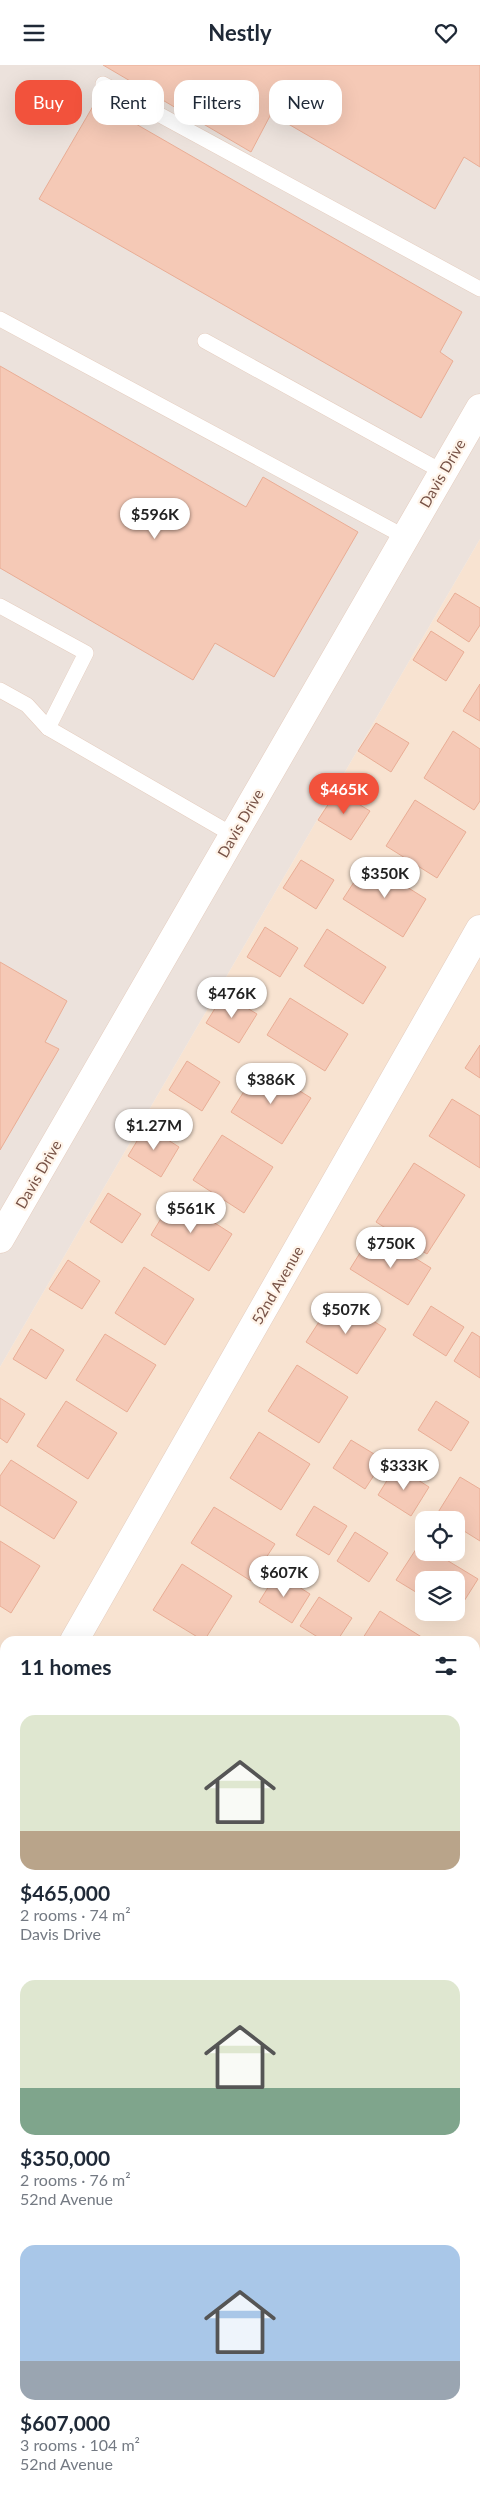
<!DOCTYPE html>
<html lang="en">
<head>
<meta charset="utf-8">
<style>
  body { margin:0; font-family:Lato,sans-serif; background:#f2f2f3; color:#1f2937; height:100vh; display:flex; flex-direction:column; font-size:19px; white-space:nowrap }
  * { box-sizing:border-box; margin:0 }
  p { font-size:16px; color:#747a83 }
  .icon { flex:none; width:28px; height:28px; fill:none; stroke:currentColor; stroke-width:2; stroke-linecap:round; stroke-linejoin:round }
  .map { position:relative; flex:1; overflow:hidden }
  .side { position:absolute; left:0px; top:1571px; width:480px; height:866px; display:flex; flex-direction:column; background:#fff; border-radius:15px 15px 0 0; box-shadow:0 5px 20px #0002 }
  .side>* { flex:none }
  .banner { position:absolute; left:15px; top:15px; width:450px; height:45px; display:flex; gap:10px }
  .buttons { position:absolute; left:415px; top:1446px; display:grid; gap:10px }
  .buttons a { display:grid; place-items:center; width:50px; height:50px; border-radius:10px; background:#fff; box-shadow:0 5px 20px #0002; font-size:25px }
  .price { position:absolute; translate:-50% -42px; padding:0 11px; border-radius:18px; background:#fff; color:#222; font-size:16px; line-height:32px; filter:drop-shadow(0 1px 2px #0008) }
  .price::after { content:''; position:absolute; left:50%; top:30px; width:15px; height:11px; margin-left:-8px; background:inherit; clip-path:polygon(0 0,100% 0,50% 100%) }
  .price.active { background:#f2523c; color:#fff }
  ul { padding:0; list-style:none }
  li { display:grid; align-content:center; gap:10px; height:265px; padding:0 20px }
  li span { display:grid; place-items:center; height:155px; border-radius:15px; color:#555 }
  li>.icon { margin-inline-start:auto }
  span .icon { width:90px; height:90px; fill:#fffc; stroke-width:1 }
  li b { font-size:21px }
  h2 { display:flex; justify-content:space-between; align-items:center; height:60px; padding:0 20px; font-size:21px }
  .chip { padding:0 18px; border-radius:15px; background:#fff; box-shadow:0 5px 20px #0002; font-size:18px; line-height:45px }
  .chip.active { background:#f2523c; color:#fff }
  header { display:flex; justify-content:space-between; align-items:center; height:65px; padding:0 20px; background:#fff; font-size:22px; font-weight:700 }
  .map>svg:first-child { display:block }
</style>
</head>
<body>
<header><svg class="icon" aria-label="menu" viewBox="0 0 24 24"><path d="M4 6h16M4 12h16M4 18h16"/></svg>Nestly<svg class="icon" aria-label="heart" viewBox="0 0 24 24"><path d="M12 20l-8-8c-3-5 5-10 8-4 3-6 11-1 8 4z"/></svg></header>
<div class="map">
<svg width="480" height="2437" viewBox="0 0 480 2437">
  <rect width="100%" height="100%" fill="#fef0e1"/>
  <g fill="#f8e3d1" fill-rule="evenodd">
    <path d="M480 474V1952L475 1949V1576H5V1655L0 1652V1302ZM424 1455H456V1488H424ZM424 1515H456V1548H424Z"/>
    <path d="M0 1999 5 2002V2432L60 2433 57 2437H0Z"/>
    <path d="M80 2432 153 2433 161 2437H78Z"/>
  </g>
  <g fill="#ffdcd4">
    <path d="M0 1652 5 1655V1981L0 1978Z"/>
    <path d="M475 1949 480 1952V2282L475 2278Z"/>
    <path d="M475 2298 480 2301V2437H161L153 2433 475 2432Z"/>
  </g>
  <path fill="#ece2dc" d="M0 0H480V474L0 1302Z"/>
  <g fill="#f5c9b6" stroke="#e9ad95">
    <path d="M103 0H480V102L464 92 435 144 271 49 251 87Z"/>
    <path d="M96 36 462 247 440 287 453 296 421 353 39 134Z"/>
    <path d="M0 301 246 442 263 412 358 467 274 612 215 578 193 615 0 503Z"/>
    <path d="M455 528 480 543V560L469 577 437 556Z"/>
    <path d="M431 566 464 587 446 616 413 595Z"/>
    <path d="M480 619V656L463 646Z"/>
    <path d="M376 658 409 678 391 707 358 686Z"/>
    <path d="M453 666 480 684V736L474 745 424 713Z"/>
    <path d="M337 726 370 746 351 775 318 755Z"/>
    <path d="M415 735 466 767 437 813 386 781Z"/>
    <path d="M301 795 334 815 316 844 283 823Z"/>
    <path d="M367 797 426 834 403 872 343 834Z"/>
    <path d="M265 862 298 883 280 912 247 892Z"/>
    <path d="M327 864 386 902 363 939 304 901Z"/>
    <path d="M0 897 67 936 45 977 59 984 0 1085Z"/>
    <path d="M224 929 257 949 239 978 206 958Z"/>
    <path d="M290 933 348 969 325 1006 267 970Z"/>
    <path d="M480 980V1013L465 1003Z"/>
    <path d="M187 996 220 1017 202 1046 169 1025Z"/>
    <path d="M260 1001 311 1033 282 1079 231 1047Z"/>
    <path d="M452 1034 480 1051V1103L429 1071Z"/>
    <path d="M146 1061 179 1082 161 1112 128 1091Z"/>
    <path d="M222 1070 273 1102 244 1148 193 1115Z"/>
    <path d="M414 1098 465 1130 427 1189 376 1157Z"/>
    <path d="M108 1128 141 1149 122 1178 90 1157Z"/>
    <path d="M174 1132 232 1169 209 1206 151 1170Z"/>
    <path d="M373 1167 431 1203 408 1240 350 1204Z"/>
    <path d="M68 1195 100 1216 82 1244 49 1224Z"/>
    <path d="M144 1202 194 1234 165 1280 115 1248Z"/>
    <path d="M335 1232 386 1264 357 1309 306 1277Z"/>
    <path d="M431 1241 464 1262 446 1291 413 1270Z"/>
    <path d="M31 1264 64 1285 46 1314 13 1294Z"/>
    <path d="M472 1267 480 1272V1313L454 1296Z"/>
    <path d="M105 1269 156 1300 127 1347 76 1315Z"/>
    <path d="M297 1300 348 1332 319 1378 268 1346Z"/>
    <path d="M0 1333 25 1349 7 1378 0 1373Z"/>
    <path d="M66 1336 117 1368 88 1414 37 1381Z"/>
    <path d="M436 1336 469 1357 451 1386 418 1365Z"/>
    <path d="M259 1367 310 1399 281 1445 230 1413Z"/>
    <path d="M351 1375 384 1395 365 1424 333 1403Z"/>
    <path d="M11 1395 77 1437 54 1474 0 1440V1411Z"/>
    <path d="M396 1401 429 1422 411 1451 378 1430Z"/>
    <path d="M460 1412 480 1424V1476L456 1461V1455H446L437 1449Z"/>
    <path d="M314 1441 347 1461 329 1490 296 1470Z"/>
    <path d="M214 1442 275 1479 251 1516 191 1478Z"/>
    <path d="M355 1467 388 1488 369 1517 337 1496Z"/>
    <path d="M0 1476 40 1501 11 1548 0 1541Z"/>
    <path d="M420 1478 424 1481V1488H435L478 1514 454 1552 448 1548H456V1515H424V1532L396 1515Z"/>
    <path d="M182 1499 232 1531 204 1576 153 1545Z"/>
    <path d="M277 1508 310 1529 292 1558 259 1537Z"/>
    <path d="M319 1532 352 1553 337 1576H324L300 1561Z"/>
    <path d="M380 1546 428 1576H361Z"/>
    <path d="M480 1750V1775L475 1772V1758Z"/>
    <path d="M0 1787 5 1790V1865L1 1863 0 1865Z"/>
    <path d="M475 1804 480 1807V1859L475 1856Z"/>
    <path d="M480 2066V2108L475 2105V2074Z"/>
    <path d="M0 2137 5 2140V2182L0 2180Z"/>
    <path d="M5 2266V2300L0 2297V2274Z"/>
    <path d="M198 2432H269L266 2437H195Z"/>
    <path d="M376 2432H462L459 2437H374Z"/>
  </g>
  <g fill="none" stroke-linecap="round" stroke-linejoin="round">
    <g stroke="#e5cdbf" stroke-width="16">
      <g id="lane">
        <path d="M103 19 480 224"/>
        <path d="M0 254 405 472"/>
        <path d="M205 276 443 407"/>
        <path d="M0 541 86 588 48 663"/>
        <path d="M0 625 27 640 48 663 233 770"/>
        <path d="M475 2164 480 2166"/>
        <path d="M0 2323 5 2326"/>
        <path d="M339 2437 342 2432"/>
      </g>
    </g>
    <g stroke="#e5cdbf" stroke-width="29">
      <g id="street">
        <path d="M0 1174 480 343"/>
        <path d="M74 1576 480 864"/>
        <path d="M475 1642 480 1633"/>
        <path d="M0 1706 5 1697"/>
        <path d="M65 2437 67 2432"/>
      </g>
    </g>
    <g stroke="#eacdbb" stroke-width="29">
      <g id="secondary">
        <path d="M0 1990 5 1993"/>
        <path d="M475 2287 480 2290"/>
      </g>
    </g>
    <use href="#lane" stroke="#fff" stroke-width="15"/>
    <use href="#street" stroke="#fff" stroke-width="28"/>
    <use href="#secondary" stroke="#fff" stroke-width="28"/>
  </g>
  <g text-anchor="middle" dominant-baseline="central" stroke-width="4.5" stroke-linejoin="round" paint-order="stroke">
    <g font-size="15" fill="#775246" stroke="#fff4e9">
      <text transform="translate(442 408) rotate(-60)">Davis Drive</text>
      <text transform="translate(240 758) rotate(-60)">Davis Drive</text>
      <text transform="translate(38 1109) rotate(-60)">Davis Drive</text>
      <text transform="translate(277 1220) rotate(-60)">52nd Avenue</text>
    </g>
  </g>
</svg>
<div class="buttons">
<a><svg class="icon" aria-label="locate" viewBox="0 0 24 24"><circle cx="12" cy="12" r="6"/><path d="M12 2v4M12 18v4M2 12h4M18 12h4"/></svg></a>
<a><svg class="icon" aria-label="layers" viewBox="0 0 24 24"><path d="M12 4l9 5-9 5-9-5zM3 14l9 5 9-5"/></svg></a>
</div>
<b class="price" style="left:155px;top:475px">$596K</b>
<b class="price active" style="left:344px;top:750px">$465K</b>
<b class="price" style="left:385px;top:834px">$350K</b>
<b class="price" style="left:232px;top:954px">$476K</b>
<b class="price" style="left:271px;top:1040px">$386K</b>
<b class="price" style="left:154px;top:1086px">$1.27M</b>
<b class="price" style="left:191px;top:1169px">$561K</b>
<b class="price" style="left:391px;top:1204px">$750K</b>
<b class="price" style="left:346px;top:1270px">$507K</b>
<b class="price" style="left:404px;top:1426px">$333K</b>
<b class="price" style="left:284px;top:1533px">$607K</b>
<div class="banner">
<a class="chip active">Buy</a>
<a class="chip">Rent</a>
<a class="chip">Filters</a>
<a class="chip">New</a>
</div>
<section class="side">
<h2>11 homes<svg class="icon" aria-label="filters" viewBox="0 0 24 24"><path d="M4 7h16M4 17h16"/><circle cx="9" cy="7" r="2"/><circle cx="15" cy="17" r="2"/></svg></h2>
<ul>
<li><span style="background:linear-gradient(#dfe7d0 75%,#b9a48a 0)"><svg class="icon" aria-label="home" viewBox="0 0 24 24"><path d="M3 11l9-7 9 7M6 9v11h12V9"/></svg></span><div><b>$465,000</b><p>2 rooms · 74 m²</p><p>Davis Drive</p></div></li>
<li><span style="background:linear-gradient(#dfe7d0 70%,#7fa58c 0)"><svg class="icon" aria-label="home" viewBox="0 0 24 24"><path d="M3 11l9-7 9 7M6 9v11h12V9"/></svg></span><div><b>$350,000</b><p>2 rooms · 76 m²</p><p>52nd Avenue</p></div></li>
<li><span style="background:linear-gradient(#a9c7e8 75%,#9aa5b1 0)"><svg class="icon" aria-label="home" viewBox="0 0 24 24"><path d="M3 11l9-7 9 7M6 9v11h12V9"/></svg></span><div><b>$607,000</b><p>3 rooms · 104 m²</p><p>52nd Avenue</p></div></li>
</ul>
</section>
</div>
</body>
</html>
